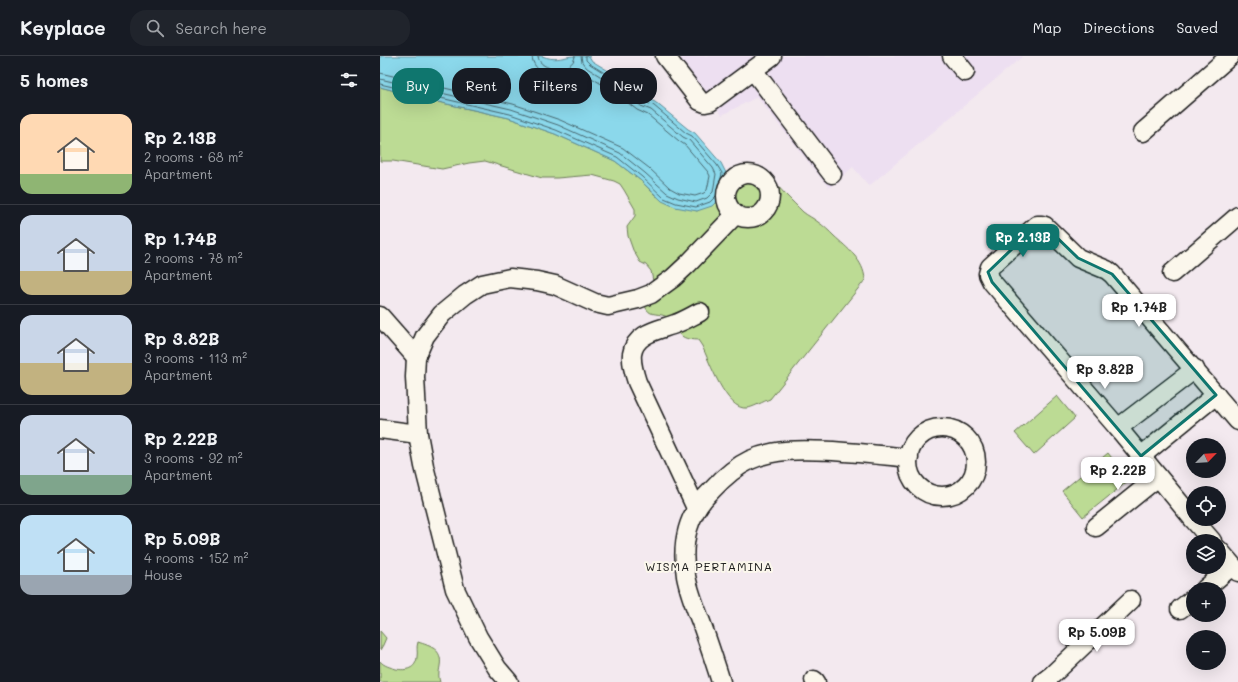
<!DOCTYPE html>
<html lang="en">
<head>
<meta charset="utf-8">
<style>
  body { margin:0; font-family:Mali,sans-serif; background:#20242c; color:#f1f3f6; height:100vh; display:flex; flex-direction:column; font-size:15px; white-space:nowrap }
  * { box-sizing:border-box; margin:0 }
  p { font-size:13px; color:#9ea1a6 }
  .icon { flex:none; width:22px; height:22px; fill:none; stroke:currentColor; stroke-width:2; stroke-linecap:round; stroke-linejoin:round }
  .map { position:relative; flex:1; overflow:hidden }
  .drawer { display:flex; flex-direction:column; background:#171b24; width:380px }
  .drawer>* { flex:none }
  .guide { position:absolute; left:12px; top:12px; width:380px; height:36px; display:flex; gap:8px }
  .needle { width:26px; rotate:65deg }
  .tools { position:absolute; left:806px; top:382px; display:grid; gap:8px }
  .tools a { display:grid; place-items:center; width:40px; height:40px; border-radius:50%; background:#171b24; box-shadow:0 4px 16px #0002; font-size:20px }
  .price { position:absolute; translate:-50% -34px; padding:0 9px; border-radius:8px; background:#fff; color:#222; font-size:13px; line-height:26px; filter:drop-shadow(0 1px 2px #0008) }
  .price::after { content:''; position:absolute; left:50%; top:24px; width:12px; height:9px; margin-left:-6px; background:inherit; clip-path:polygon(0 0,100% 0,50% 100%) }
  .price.selected { background:#0f766e; color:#fff }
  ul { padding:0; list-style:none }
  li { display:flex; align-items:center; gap:12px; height:100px; padding:0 20px }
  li+li { border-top:1px solid #363941 }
  li span { display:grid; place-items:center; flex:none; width:112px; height:80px; border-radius:12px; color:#555 }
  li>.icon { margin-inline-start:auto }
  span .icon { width:48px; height:48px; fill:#fffc; stroke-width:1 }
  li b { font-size:17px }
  h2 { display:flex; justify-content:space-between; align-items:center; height:48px; padding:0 20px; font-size:17px }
  .pill { padding:0 14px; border-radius:16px; background:#171b24; box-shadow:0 4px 16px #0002; font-size:14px; line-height:36px }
  .pill.selected { background:#0f766e; color:#fff }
  header { display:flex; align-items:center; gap:24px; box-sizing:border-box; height:56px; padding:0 20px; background:#171b24; border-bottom:1px solid #363941 }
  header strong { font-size:19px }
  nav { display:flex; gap:22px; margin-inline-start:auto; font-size:14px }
  .search { width:280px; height:36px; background:#20242c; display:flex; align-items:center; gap:10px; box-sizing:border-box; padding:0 14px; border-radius:16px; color:#9ea1a6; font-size:15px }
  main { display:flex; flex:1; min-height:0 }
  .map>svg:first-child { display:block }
</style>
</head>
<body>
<header>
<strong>Keyplace</strong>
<div class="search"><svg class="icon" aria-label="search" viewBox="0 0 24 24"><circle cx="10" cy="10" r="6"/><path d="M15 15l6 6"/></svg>Search here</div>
<nav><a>Map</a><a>Directions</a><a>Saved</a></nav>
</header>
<main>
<section class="drawer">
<h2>5 homes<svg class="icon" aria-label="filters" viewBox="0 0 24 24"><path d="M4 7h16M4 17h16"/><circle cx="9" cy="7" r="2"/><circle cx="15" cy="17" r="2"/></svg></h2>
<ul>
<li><span style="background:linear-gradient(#ffd9b3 75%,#8fb573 0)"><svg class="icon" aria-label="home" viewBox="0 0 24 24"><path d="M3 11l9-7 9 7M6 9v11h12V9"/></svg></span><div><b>Rp 2.13B</b><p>2 rooms · 68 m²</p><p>Apartment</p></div></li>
<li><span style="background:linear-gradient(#c9d6e8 70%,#c2b280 0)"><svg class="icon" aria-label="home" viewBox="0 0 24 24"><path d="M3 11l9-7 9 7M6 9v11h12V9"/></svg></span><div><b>Rp 1.74B</b><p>2 rooms · 78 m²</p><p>Apartment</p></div></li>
<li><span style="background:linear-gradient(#c9d6e8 60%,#c2b280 0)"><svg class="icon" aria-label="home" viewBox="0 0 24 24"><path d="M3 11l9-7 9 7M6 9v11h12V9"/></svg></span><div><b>Rp 3.82B</b><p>3 rooms · 113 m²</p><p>Apartment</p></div></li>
<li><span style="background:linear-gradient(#c9d6e8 75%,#7fa58c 0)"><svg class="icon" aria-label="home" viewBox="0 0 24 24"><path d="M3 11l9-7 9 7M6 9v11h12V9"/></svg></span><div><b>Rp 2.22B</b><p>3 rooms · 92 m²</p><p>Apartment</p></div></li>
<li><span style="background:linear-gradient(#bfe0f5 75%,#9aa5b1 0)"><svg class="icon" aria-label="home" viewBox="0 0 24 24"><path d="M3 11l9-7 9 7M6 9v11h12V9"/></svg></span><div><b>Rp 5.09B</b><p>4 rooms · 152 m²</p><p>House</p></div></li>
</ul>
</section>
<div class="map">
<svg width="858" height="626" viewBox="0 0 858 626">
  <rect width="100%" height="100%" fill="#f3e9ef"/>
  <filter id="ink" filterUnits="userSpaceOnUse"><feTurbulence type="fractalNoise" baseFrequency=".025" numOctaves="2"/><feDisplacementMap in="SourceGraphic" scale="8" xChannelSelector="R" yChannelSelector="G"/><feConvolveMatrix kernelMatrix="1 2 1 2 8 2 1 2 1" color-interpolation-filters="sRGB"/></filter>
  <g filter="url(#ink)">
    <path fill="#eddff1" d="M299 0H643L489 130 473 111 449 132 377 41 342 59Z"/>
    <g fill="#bcdb94" stroke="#6c7c58">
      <path d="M0 31 58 46 129 62 175 78 235 105 260 124 276 140 317 155 343 139 342 132 346 117C355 112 363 109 372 112 386 117 396 128 406 139 411 144 417 150 423 156 428 160 433 162 438 166 444 170 449 175 454 180 467 192 484 204 485 224L390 343C384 345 372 352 367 352 346 355 329 304 322 290L318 284C298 283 300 278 291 262 288 261 285 260 282 259 271 257 269 259 264 248L273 225 271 215 266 209 260 206 253 194 248 180 247 171 255 160V153L244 134 240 128 234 125 212 119 177 122H162L105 105 89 107 62 113 13 105H0Z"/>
      <path d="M677 340 695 362 654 399 635 377Z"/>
      <path d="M728 397 749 424 703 461 682 435Z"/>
      <path d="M0 575 6 582 3 589 0 594Z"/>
      <path d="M38 586C50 590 63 593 60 610 59 616 58 620 60 626H0V605C4 610 10 611 16 613 26 615 36 613 37 601 38 595 36 592 38 586Z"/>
    </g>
    <path fill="#8bd8eb" stroke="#5f8d98" d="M0 0H162C175 5 180 2 192 0 197 0 204 0 209 0L212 5 242 23 266 42 275 46 308 73 315 77 341 107 346 117 343 132V139L332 150 317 155 295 151 282 145 260 124 235 105 175 78 129 62 58 46 0 31Z"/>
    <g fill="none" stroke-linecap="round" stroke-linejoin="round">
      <g stroke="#48676f" stroke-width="1">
        <path d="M158 0C159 17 194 17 195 0"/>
        <path d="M0 17 133 48 180 64 243 92 269 112 290 132 299 137 315 140 324 137 327 134 330 120 328 116 305 89 299 85 268 59 257 54 233 35 210 21 199 12C195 13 191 16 187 17 173 21 153 18 152 0"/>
        <path d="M0 23 131 53 178 69 240 97 265 117 287 137 298 142 316 146 327 142 333 136 336 118 333 112 309 84 303 81 271 54 261 50 236 30 207 12 202 6 201 0"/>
        <path d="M0 28 130 58 176 74 237 101 262 121 284 142 296 147 316 151 330 146 338 138 339 132 342 117 337 109 312 80 306 77 273 49 264 46 239 26 210 8 206 4V0"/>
      </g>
      <g stroke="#1c1c1c" stroke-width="21">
        <g id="minor">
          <path d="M285 0 320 45 325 47 330 46 392 0"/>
          <path d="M572 0 585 16"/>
          <path d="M373 14 452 118"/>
          <path d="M763 76 850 0"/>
          <circle cx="368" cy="140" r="22"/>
          <path d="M792 217 858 160"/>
          <path d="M0 260 36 301"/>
          <path d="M738 372 815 313"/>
          <circle cx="562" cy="406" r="34"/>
          <path d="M0 373 38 378"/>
          <path d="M761 400 836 339"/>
          <path d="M316 452 257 326C254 317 251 307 252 298 255 277 279 274 295 268 304 265 312 260 320 256"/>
          <path d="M813 463 738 372 612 226 608 218 610 211 657 169H662L665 170 698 202 727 214 732 218 858 365"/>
          <path d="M813 463 832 485"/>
          <path d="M716 471 778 421"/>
          <path d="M839 494 858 516"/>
          <path d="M825 533 852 510"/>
          <path d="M800 553 813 543"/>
          <path d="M434 624 436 626"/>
          <path d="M129 626 117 612 98 581 75 533 44 410 38 378 35 321 36 301 45 280 62 258 85 239 102 228 130 222 157 225 175 229 215 247 228 250 258 243 271 238 293 222 308 208 355 159"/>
          <path d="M341 626C335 606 328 586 321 566 315 551 309 536 306 520 301 486 307 458 332 434 343 422 355 411 370 404 396 392 425 394 453 395 479 397 504 399 529 402"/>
          <path d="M663 626 672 619 751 544"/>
        </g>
      </g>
      <use href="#minor" stroke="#fbf7ec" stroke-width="18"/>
    </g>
  </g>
  <path fill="#0f766e" fill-opacity="0.2" stroke="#0f766e" stroke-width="3" stroke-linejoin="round" d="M665 170 698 202 732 218 836 339 761 400 612 226 608 216 655 171Z"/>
  <g text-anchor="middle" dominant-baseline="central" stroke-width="4" stroke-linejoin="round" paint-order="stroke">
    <g font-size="12" letter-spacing="1" fill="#1c1c1c" stroke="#fbf7ec">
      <text x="329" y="510">WISMA PERTAMINA</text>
    </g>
  </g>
</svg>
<div class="tools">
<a><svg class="needle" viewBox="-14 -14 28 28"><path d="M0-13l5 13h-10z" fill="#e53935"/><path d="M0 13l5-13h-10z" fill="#9ea1a6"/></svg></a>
<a><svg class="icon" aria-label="locate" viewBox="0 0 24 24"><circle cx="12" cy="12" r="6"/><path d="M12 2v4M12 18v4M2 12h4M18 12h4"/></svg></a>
<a><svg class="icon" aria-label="layers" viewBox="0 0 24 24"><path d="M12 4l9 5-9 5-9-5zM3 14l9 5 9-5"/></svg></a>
<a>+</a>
<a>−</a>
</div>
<b class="price selected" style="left:643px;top:202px">Rp 2.13B</b>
<b class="price" style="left:759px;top:272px">Rp 1.74B</b>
<b class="price" style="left:725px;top:334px">Rp 3.82B</b>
<b class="price" style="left:738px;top:435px">Rp 2.22B</b>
<b class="price" style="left:717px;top:597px">Rp 5.09B</b>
<div class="guide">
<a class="pill selected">Buy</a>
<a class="pill">Rent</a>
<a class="pill">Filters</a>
<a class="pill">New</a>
</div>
</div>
</main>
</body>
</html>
